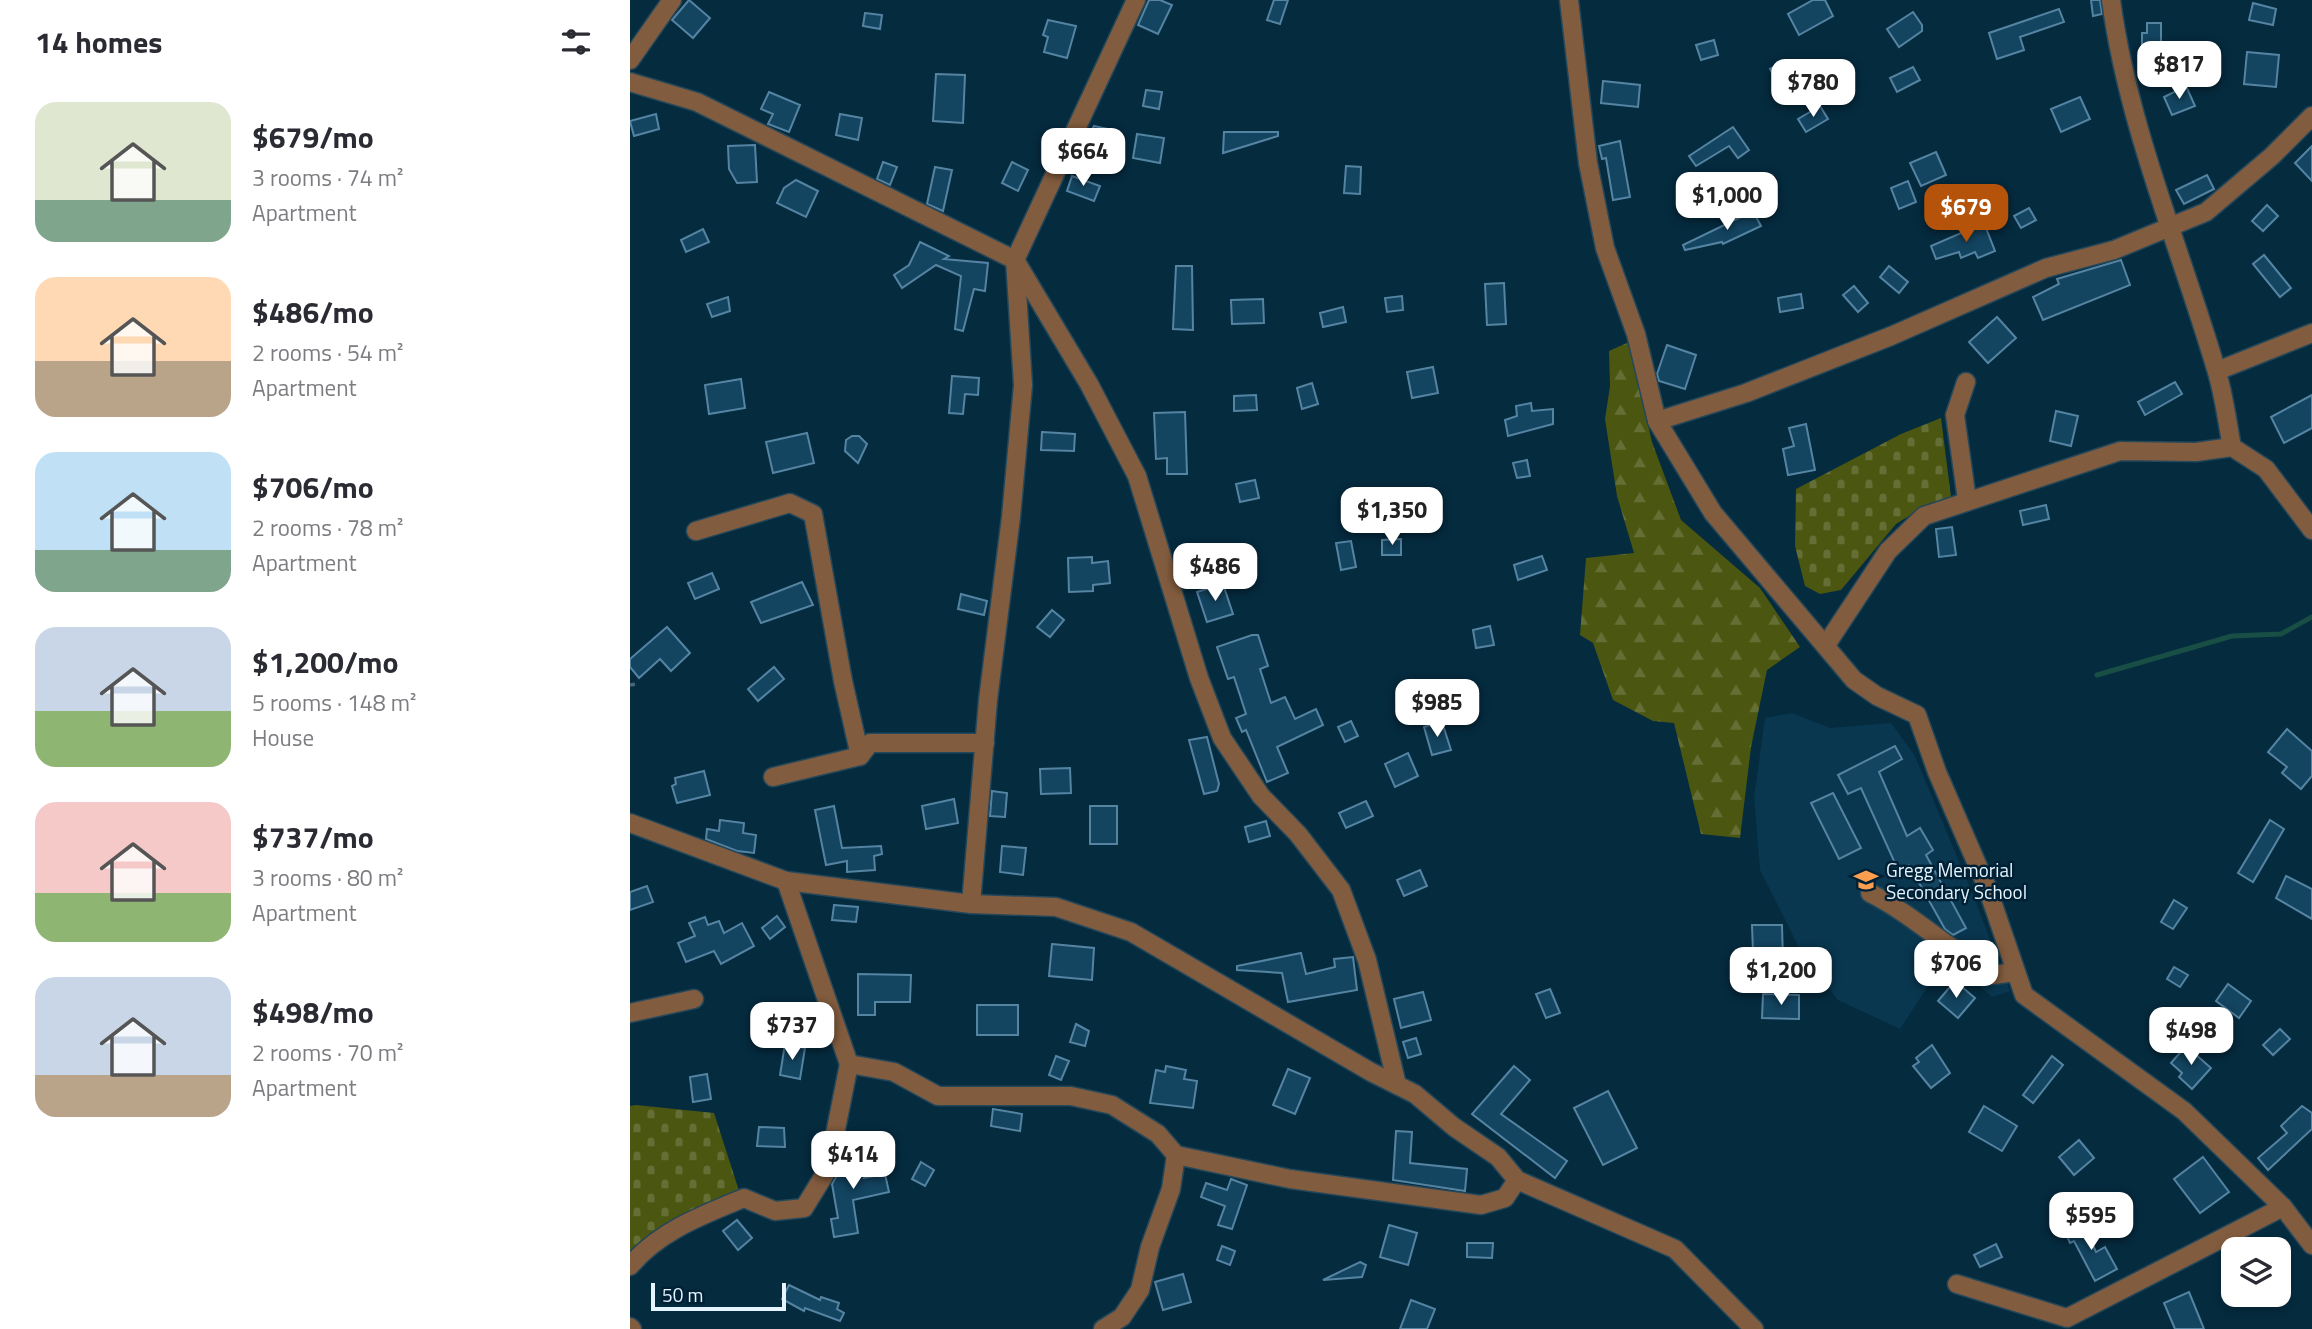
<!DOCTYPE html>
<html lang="en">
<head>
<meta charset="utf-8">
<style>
  body { margin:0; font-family:"Titillium Web",sans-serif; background:#f7f7f7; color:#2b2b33; height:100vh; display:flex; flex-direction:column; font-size:26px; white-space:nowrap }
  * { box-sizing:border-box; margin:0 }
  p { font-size:23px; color:#7c7c81 }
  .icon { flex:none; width:38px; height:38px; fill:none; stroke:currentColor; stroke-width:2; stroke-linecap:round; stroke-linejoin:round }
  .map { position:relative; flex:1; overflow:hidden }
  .drawer { display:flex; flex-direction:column; background:#fff; width:630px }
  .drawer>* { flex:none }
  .tools { position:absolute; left:1591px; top:1237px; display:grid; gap:14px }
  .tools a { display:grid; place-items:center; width:70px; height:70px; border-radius:14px; background:#fff; box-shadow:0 4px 10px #0003; font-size:35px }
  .scale { position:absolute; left:21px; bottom:18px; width:135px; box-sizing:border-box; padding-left:7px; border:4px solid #e5f4fe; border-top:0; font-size:19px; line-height:24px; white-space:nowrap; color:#e5f4fe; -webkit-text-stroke:5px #002135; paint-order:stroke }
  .price { position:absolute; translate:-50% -60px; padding:0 16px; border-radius:14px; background:#fff; color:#222; font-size:23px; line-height:46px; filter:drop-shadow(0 2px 4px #0008) }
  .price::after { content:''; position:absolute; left:50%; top:42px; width:21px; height:16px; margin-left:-10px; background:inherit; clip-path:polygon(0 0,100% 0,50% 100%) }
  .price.current { background:#b45309; color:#fff }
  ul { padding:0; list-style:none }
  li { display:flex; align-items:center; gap:21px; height:175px; padding:0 35px }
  li span { display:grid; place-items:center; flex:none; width:196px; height:140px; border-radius:21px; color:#555 }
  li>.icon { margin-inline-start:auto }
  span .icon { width:84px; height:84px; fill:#fffc; stroke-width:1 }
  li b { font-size:30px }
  h2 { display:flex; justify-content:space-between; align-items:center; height:84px; padding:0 35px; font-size:30px }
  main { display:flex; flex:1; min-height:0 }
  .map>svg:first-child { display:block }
</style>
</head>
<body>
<main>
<section class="drawer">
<h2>14 homes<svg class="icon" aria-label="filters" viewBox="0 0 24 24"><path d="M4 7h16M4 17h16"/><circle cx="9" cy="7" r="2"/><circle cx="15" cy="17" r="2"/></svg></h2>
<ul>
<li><span style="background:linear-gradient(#dfe7d0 70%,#7fa58c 0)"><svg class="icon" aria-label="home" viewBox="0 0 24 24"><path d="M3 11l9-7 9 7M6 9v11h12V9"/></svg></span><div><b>$679/mo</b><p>3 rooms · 74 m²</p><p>Apartment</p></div></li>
<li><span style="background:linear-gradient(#ffd9b3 60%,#b9a48a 0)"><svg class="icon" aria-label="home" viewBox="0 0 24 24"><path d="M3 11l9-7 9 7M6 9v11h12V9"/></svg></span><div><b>$486/mo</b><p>2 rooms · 54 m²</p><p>Apartment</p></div></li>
<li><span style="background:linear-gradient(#bfe0f5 70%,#7fa58c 0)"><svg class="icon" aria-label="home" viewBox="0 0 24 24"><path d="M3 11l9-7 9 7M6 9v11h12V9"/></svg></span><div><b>$706/mo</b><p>2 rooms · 78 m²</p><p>Apartment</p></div></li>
<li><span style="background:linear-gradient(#c9d6e8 60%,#8fb573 0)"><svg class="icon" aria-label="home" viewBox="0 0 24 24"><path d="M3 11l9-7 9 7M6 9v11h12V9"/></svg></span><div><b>$1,200/mo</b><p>5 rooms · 148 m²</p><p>House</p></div></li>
<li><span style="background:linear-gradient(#f6c9c9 65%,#8fb573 0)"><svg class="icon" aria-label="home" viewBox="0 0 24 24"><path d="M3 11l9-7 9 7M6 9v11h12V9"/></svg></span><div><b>$737/mo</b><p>3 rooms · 80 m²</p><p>Apartment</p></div></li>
<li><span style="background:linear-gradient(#c9d6e8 70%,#b9a48a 0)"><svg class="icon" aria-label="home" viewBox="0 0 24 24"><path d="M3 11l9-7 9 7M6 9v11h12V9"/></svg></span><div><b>$498/mo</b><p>2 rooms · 70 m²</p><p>Apartment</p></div></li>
</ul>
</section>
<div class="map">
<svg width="1682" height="1329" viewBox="0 0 1682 1329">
  <defs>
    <pattern id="forest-firs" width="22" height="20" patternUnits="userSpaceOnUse" patternTransform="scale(1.75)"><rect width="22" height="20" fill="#4b5611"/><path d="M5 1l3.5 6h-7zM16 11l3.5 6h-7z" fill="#656f35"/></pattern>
    <pattern id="cemetery-stones" width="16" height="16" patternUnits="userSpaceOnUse" patternTransform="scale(1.75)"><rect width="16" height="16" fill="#4b5611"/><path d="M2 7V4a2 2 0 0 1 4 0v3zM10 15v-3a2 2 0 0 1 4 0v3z" fill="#656f35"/></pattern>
  </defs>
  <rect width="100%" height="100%" fill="#052b3f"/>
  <path fill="#093750" d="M1162 713 1200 728 1261 723 1285 756 1341 890 1380 991 1362 997 1327 966 1300 983 1270 1029 1208 1000 1175 959 1130 870 1124 798 1135 718Z"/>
  <path fill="url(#forest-firs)" d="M999 342 1022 442 1051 520 1130 588 1170 647 1137 670 1121 747 1110 838 1071 834 1044 723 1023 721 983 700 963 643 950 635 956 558 1004 553 987 496 975 419 980 386 979 351Z"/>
  <g fill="url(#cemetery-stones)">
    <path d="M1311 418 1321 497 1287 511 1266 524 1211 590 1190 594 1175 586 1165 546 1166 489 1271 434Z"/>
    <path d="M6 1105 84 1113 110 1194 0 1254V1106Z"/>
  </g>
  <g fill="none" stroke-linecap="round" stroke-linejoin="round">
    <path stroke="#184e44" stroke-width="5" d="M1467 675 1602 636 1651 634 1682 617"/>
  </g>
  <g fill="#134460" stroke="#5584a3" stroke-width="2">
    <path d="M59 0 80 18 63 38 42 20Z"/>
    <path d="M519 0H530L542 5 528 34 508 25Z"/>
    <path d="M644 0H658L650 24 637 20Z"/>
    <path d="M1183 0H1195L1203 16 1169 35 1158 14Z"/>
    <path d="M1461 0H1470L1472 14 1463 16Z"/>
    <path d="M1623 3 1646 9 1643 25 1619 20Z"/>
    <path d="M1429 9 1434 22 1390 37 1394 50 1367 59 1359 33Z"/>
    <path d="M1283 12 1292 25V31L1269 47 1257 29Z"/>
    <path d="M235 13 252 15 250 29 233 26Z"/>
    <path d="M418 20 446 26 437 58 414 52 418 37 413 35Z"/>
    <path d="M1517 23H1531V47H1512V33H1517Z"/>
    <path d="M1084 40 1088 55 1071 60 1066 45Z"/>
    <path d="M1617 52 1649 55 1646 87 1614 84Z"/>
    <path d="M1153 62 1160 74 1147 81 1140 69Z"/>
    <path d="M1283 67 1290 80 1267 92 1260 78Z"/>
    <path d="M306 74 335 75 333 123 303 121Z"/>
    <path d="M973 81 1010 85 1008 107 971 103Z"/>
    <path d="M1556 86 1565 106 1542 115 1534 97Z"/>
    <path d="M516 90 532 92 529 109 513 106Z"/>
    <path d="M139 92 170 105 159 132 138 124 143 114 131 109Z"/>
    <path d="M1450 97 1460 119 1431 132 1421 109Z"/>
    <path d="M1190 106 1198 119 1176 132 1168 119Z"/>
    <path d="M26 114 29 129 4 136 0 121Z"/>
    <path d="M210 114 232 118 228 140 206 135Z"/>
    <path d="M464 126 478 129 474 142 458 138Z"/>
    <path d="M1103 127 1119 150 1108 158 1099 146 1066 166 1059 156Z"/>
    <path d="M594 132H648V136L593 153Z"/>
    <path d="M507 134 534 138 530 163 503 158Z"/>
    <path d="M990 141 1000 197 983 200 976 158 972 159 969 146Z"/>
    <path d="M125 145 127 182 107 183 99 169 98 146Z"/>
    <path d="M1682 146V181L1665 163Z"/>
    <path d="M1306 152 1316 175 1291 186 1280 163Z"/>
    <path d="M253 162 267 167 260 185 247 179Z"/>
    <path d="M382 162 398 170 388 191 372 183Z"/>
    <path d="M716 166 731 167 730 194 714 193Z"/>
    <path d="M305 167 322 170 313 211 297 204Z"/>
    <path d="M1577 175 1584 189 1554 204 1546 190Z"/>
    <path d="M442 176 470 186 464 201 437 191Z"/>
    <path d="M166 180 188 191 176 217 147 203 154 188Z"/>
    <path d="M1278 181 1286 202 1269 209 1261 188Z"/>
    <path d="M1637 205 1648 216 1633 231 1622 221Z"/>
    <path d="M1399 208 1406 220 1391 228 1384 216Z"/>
    <path d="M1123 211 1131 226 1093 244 1092 242 1055 250 1053 245Z"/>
    <path d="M1354 223 1365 251 1348 258 1345 252 1331 258 1329 252 1306 259 1301 246Z"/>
    <path d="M73 229 79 242 56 252 51 240Z"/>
    <path d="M290 242 319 256 314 259 358 263 355 291 344 289 333 331 325 329 331 276 306 265 272 288 264 275 279 265Z"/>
    <path d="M1634 255 1661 288 1650 297 1623 264Z"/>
    <path d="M1491 260 1500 285 1413 320 1403 297 1429 284 1427 279Z"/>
    <path d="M546 266H562L563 330 543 329Z"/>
    <path d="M1259 266 1278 282 1269 293 1250 277Z"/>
    <path d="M874 283 876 324 857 325 855 284Z"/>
    <path d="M1224 286 1238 303 1228 312 1213 295Z"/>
    <path d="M1171 294 1173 308 1150 312 1148 298Z"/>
    <path d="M772 296 773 310 757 312 755 298Z"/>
    <path d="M98 297 100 311 82 317 77 304Z"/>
    <path d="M633 299 634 323 602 324 601 300Z"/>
    <path d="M713 307 716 322 693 327 690 313Z"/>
    <path d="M1367 317 1386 338 1358 363 1339 342Z"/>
    <path d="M1037 345 1066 355 1055 389 1029 381 1027 374Z"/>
    <path d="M803 367 808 393 782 398 777 372Z"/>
    <path d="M322 376 349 378 348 395 335 394 333 414 319 413Z"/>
    <path d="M111 379 115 408 79 414 75 385Z"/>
    <path d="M1545 382 1552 394 1515 415 1508 402Z"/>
    <path d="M682 383 688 404 672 409 667 388Z"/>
    <path d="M626 395 627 410 604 411V396Z"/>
    <path d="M1682 395V428L1654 443 1641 417Z"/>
    <path d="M901 403 902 411 923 409V424L878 436 875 420 887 416 886 406Z"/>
    <path d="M1426 411 1448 416 1441 446 1420 441Z"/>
    <path d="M555 412 557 474H537V458L526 459 524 413Z"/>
    <path d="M1176 424 1185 470 1158 475 1153 449 1164 446 1159 428Z"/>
    <path d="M412 432 445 434 444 451 411 450Z"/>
    <path d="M177 433 184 463 143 473 136 442Z"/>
    <path d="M222 436H229L237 444 228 463 215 451 216 440Z"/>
    <path d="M897 460 900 476 887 478 883 463Z"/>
    <path d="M625 480 629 498 610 502 606 484Z"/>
    <path d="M1416 505 1419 519 1393 525 1390 511Z"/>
    <path d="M1322 527 1326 555 1309 557 1306 529Z"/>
    <path d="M771 539V555H752V540Z"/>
    <path d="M721 541 726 567 711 570 706 543Z"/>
    <path d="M912 556 917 570 888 580 884 565Z"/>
    <path d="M462 557V563L478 561 480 583 463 585V591L439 592 438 558Z"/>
    <path d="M82 573 89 589 65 599 58 583Z"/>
    <path d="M172 582 183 605 131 623 121 602Z"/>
    <path d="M593 584 603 614 577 622 567 592Z"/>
    <path d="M331 594 357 601 354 615 328 609Z"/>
    <path d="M422 610 434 620 420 637 407 627Z"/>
    <path d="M860 626 864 645 846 648 843 630Z"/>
    <path d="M37 627 60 653 41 671 30 659 9 678 0 667V659Z"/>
    <path d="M622 635H628L638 666 630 669 641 703 655 697 665 719 686 709 693 725 647 747 658 773 637 782 616 730 612 732 606 718 616 714 604 677 598 679 587 647Z"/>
    <path d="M144 667 154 679 128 701 118 689Z"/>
    <path d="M721 721 728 736 715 742 708 727Z"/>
    <path d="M812 722 821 750 802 755 794 727Z"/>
    <path d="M1657 729 1682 751V776L1671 789 1652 773 1657 767 1638 752Z"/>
    <path d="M577 737 589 784 587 791 574 794 559 740Z"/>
    <path d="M1265 746 1272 759 1249 772 1277 836 1290 828 1303 850 1296 855 1336 928 1323 935 1315 929 1279 865 1269 872 1231 788 1218 794 1208 775Z"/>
    <path d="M778 753 788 776 765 787 755 764Z"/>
    <path d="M440 768 441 793 411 794 410 769Z"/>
    <path d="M74 771 80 795 47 803 42 786 46 784 45 778Z"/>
    <path d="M362 791 377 793 375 817 360 816Z"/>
    <path d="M1203 793 1231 848 1209 859 1181 803Z"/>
    <path d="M324 799 328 823 296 829 292 806Z"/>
    <path d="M736 801 743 816 716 828 709 813Z"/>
    <path d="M204 806 212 848 251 846 252 854 244 856 245 870 217 872V861L196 865 185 810Z"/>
    <rect x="460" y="806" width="27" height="38"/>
    <path d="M90 820 114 823 113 833 126 835 124 853 107 851 76 839 77 829 89 831Z"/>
    <path d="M1640 820 1654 829 1623 882 1608 873Z"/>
    <path d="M636 821 640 836 619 842 615 827Z"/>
    <path d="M372 846 396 848 393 875 370 872Z"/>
    <path d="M790 870 797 886 774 896 767 880Z"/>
    <path d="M1656 876 1682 889V919L1646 898Z"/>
    <path d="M17 886 23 902 0 910V892Z"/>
    <path d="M1544 900 1557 908 1543 929 1531 922Z"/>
    <path d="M204 905 228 907 226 922 202 920Z"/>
    <path d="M147 916 155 927 140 939 132 928Z"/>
    <path d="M75 917 78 925 89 921 94 933 112 923 124 946 91 964 84 951 56 962 48 943 65 936 59 923Z"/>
    <path d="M1122 925H1152L1153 962H1135L1134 952H1123Z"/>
    <path d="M422 944 464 948 462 980 419 976Z"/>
    <path d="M671 953 676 974 705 967 704 959 723 957 727 990 658 1002 652 973 607 970V966Z"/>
    <path d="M1544 967 1558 975 1550 987 1537 979Z"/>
    <path d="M228 974 281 975 280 1002H245V1015H228Z"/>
    <path d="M1325 981 1345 998 1328 1018 1308 1001Z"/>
    <path d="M1598 984 1621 1001 1609 1018 1586 1001Z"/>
    <path d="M920 989 930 1013 916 1018 906 994Z"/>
    <path d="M793 992 801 1020 771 1028 764 999Z"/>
    <path d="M1133 994 1169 995V1019L1132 1018Z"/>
    <rect x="347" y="1005" width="41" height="30"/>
    <path d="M446 1024 459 1031 455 1046 440 1042Z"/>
    <path d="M1650 1029 1660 1039 1643 1055 1633 1045Z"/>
    <path d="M786 1038 791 1054 778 1058 773 1042Z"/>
    <path d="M155 1044 175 1048 170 1079 150 1075Z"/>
    <path d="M1302 1045 1320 1073 1301 1088 1283 1066 1289 1062 1286 1058Z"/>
    <path d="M1556 1046 1581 1068 1562 1089 1549 1077 1552 1073 1541 1063Z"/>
    <path d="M426 1056 439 1061 431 1080 419 1075Z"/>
    <path d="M1422 1056 1433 1065 1403 1103 1393 1095Z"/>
    <path d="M536 1066 556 1070 554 1079 567 1081 563 1108 520 1103 526 1070 535 1072Z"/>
    <path d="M884 1066 900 1080 871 1114 937 1161 925 1178 842 1114Z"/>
    <path d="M658 1069 680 1078 665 1114 643 1105Z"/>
    <path d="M77 1074 81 1099 63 1102 60 1077Z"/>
    <path d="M978 1091 1007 1148 973 1165 944 1108Z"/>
    <path d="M1354 1106 1387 1126 1372 1151 1339 1132Z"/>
    <path d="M1672 1106 1682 1113V1129L1638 1170 1628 1158 1657 1133 1651 1126Z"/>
    <path d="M363 1109 392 1114 390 1131 361 1126Z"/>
    <path d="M129 1127 154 1128 155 1147 127 1146Z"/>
    <path d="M766 1131 782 1132 780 1163 837 1169 835 1191 763 1180Z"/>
    <path d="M1449 1140 1464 1158 1444 1175 1429 1157Z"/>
    <path d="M214 1149 241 1157 234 1178 255 1174 259 1192 223 1200 228 1233 204 1237 201 1219 208 1218 202 1184 209 1172Z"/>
    <path d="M1573 1157 1599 1192 1570 1213 1544 1179Z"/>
    <path d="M291 1162 304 1170 295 1186 282 1179Z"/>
    <path d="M601 1179 617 1185 602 1229 588 1225 595 1206 571 1197 576 1183 597 1190Z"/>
    <path d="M107 1220 122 1238 108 1250 93 1231Z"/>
    <path d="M1452 1221 1466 1252 1475 1247 1487 1269 1465 1281 1444 1241 1440 1243 1434 1230Z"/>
    <path d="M759 1225 787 1233 778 1265 750 1257Z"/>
    <path d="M837 1243H863L862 1258 837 1257Z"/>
    <path d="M1366 1244 1372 1257 1350 1267 1344 1255Z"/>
    <path d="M592 1246 605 1251 600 1265 587 1260Z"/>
    <path d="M730 1262 736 1265 732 1277 693 1280Z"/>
    <path d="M553 1274 561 1302 533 1310 525 1282Z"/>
    <path d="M159 1285 190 1300 191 1297 209 1303 207 1309 214 1313 210 1321 175 1308 174 1311 152 1299Z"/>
    <path d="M1559 1292 1574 1329H1545L1534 1303Z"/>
    <path d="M781 1300 805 1309 797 1329H770Z"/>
  </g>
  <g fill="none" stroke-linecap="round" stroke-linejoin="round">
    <g stroke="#24475a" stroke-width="21">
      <g id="minor">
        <path d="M939 0 958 163 975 248 1006 334 1027 421 1083 513 1224 680 1247 696 1287 715 1307 772 1357 887 1394 995 1554 1111 1653 1207 1682 1245"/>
        <path d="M1481 0C1498 127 1550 247 1586 369 1594 394 1597 421 1602 447L1636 469 1682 530"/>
        <path d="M0 60 42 0"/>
        <path d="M0 82 67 102 385 260 459 384 507 476 569 678 592 738 631 796 668 834 711 890 737 960 767 1085"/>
        <path d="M1587 371 1682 333"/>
        <path d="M1336 382 1325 415 1337 500"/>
        <path d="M1027 421 1116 393 1261 336 1416 268 1484 250 1576 212 1642 156 1682 116"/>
        <path d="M66 531 160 503 183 514 213 681 230 756"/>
        <path d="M1196 645 1258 551 1294 516 1490 451 1566 452 1602 447"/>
        <path d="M143 777 230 756 240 743H355"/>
        <path d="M0 823 156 881 341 904 426 907 501 932 741 1072 785 1094 824 1127 868 1157 887 1180 1045 1249 1124 1329"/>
        <path d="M156 881 219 1064 264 1072 308 1096H441L482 1105 528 1134 546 1155 660 1179 851 1205 875 1198 887 1180"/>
        <path d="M1240 893C1284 915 1320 951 1363 975L1385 972"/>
        <path d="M341 904 358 700 381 517 393 385 385 260 506 0"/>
        <path d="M0 1013 64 999"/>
        <path d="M0 1266C29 1231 73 1215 114 1198L145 1211 174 1208 198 1169 219 1064"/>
        <path d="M1327 1284 1437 1318 1653 1207"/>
        <path d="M0 1327 2 1329"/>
        <path d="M473 1329 492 1317 510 1290 520 1247 541 1189 546 1155"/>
      </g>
    </g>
    <path stroke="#486778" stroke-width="3.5" stroke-dasharray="5 5" stroke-linecap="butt" d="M0 685 6 684"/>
    <use href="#minor" stroke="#825c3e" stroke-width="18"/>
  </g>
  <defs>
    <g id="school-bare" transform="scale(1.89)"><path d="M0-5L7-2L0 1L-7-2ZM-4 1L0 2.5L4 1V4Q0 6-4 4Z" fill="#fb9e50" stroke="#002135" stroke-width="2.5" paint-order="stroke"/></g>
  </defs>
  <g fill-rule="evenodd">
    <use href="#school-bare" x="1236" y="880"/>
  </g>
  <g text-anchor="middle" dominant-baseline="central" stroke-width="5" stroke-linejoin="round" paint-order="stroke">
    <g font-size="19" fill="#e5f4fe" stroke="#002135" text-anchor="start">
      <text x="1256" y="869">Gregg Memorial<tspan x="1256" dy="22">Secondary School</tspan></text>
    </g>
  </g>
</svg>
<div class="tools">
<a><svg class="icon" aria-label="layers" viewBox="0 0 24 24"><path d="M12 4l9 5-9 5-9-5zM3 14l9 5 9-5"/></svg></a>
</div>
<div class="scale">50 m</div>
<b class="price" style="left:1549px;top:101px">$817</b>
<b class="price" style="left:1183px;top:119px">$780</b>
<b class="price" style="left:453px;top:188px">$664</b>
<b class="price" style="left:1097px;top:232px">$1,000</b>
<b class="price current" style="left:1336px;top:244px">$679</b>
<b class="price" style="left:762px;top:547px">$1,350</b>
<b class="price" style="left:585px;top:603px">$486</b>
<b class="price" style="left:807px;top:739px">$985</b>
<b class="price" style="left:1326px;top:1000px">$706</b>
<b class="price" style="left:1151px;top:1007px">$1,200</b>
<b class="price" style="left:162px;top:1062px">$737</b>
<b class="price" style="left:1561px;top:1067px">$498</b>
<b class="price" style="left:223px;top:1191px">$414</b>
<b class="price" style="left:1461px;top:1252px">$595</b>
</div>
</main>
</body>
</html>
